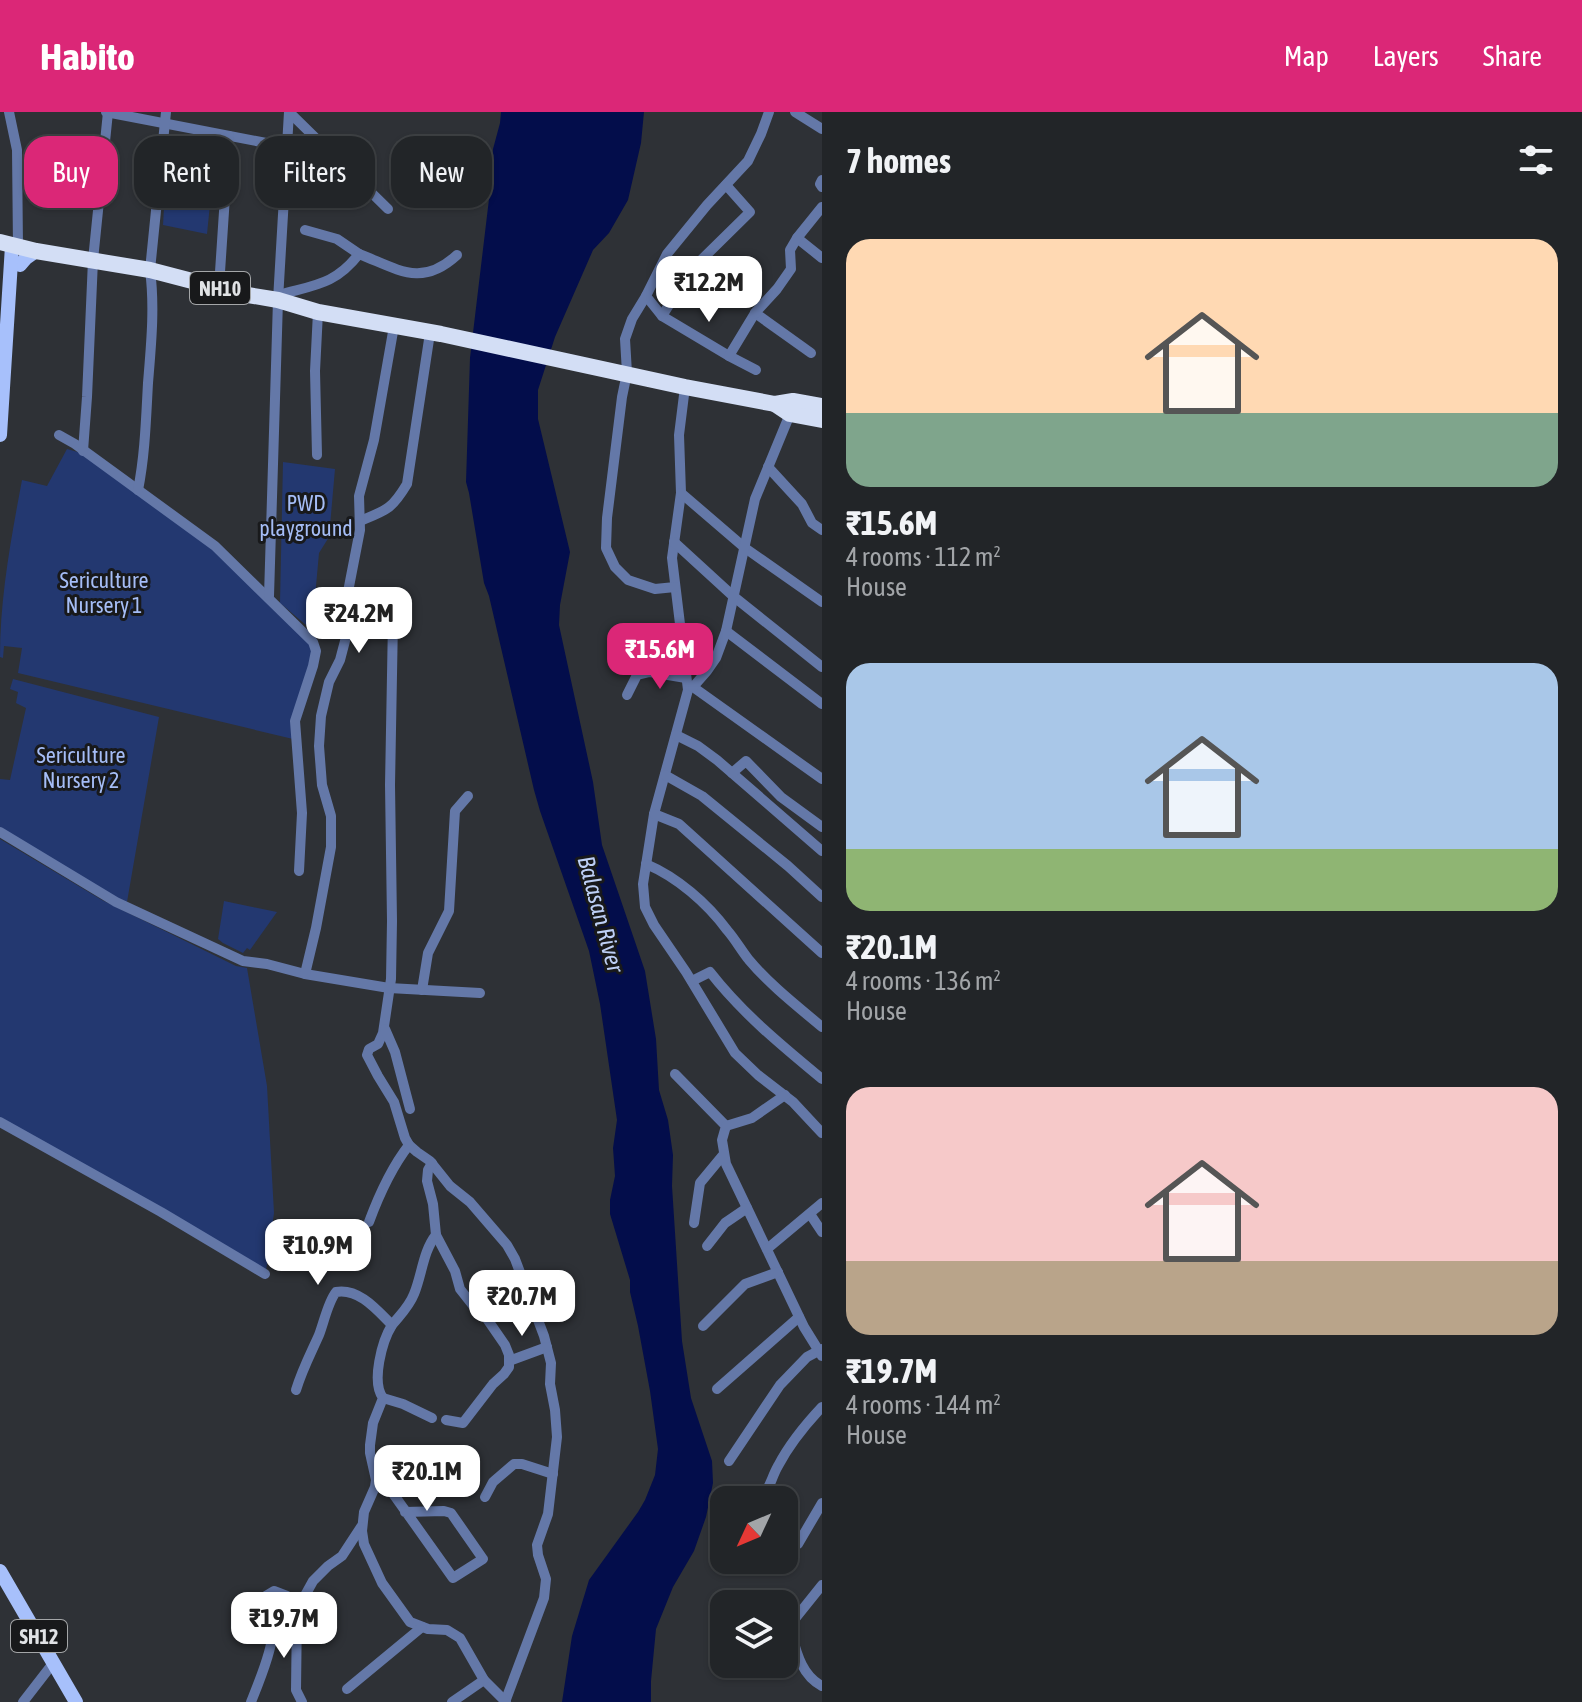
<!DOCTYPE html>
<html lang="en">
<head>
<meta charset="utf-8">
<style>
  body { margin:0; font-family:"Asap Condensed",sans-serif; background:#2a2d30; color:#f1f3f6; height:100vh; display:flex; flex-direction:column; font-size:30px; white-space:nowrap }
  * { box-sizing:border-box; margin:0 }
  p { font-size:26px; color:#a2a5a8 }
  .icon { flex:none; width:44px; height:44px; fill:none; stroke:currentColor; stroke-width:2; stroke-linecap:round; stroke-linejoin:round }
  .map { position:relative; flex:1; overflow:hidden }
  .details { display:flex; flex-direction:column; background:#222528; width:760px }
  .details>* { flex:none }
  .guide { position:absolute; left:24px; top:24px; width:678px; height:72px; display:flex; gap:16px }
  .needle { width:52px; rotate:226deg }
  .buttons { position:absolute; left:710px; top:1374px; display:grid; gap:16px }
  .buttons a { display:grid; place-items:center; width:88px; height:88px; border-radius:16px; background:#222528; box-shadow:0 2px 6px #0004,0 0 0 2px #3f4245; font-size:40px }
  .price { position:absolute; translate:-50% -68px; padding:0 18px; border-radius:16px; background:#fff; color:#222; font-size:26px; line-height:52px; filter:drop-shadow(0 2px 4px #0008) }
  .price::after { content:''; position:absolute; left:50%; top:48px; width:24px; height:18px; margin-left:-12px; background:inherit; clip-path:polygon(0 0,100% 0,50% 100%) }
  .price.active { background:#db2777; color:#fff }
  ul { padding:0; list-style:none }
  li { display:grid; align-content:center; gap:16px; height:424px; padding:0 24px }
  li span { display:grid; place-items:center; height:248px; border-radius:24px; color:#555 }
  li>.icon { margin-inline-start:auto }
  span .icon { width:144px; height:144px; fill:#fffc; stroke-width:1 }
  li b { font-size:34px }
  h2 { display:flex; justify-content:space-between; align-items:center; height:96px; padding:0 24px; font-size:34px }
  .tag { padding:0 28px; border-radius:24px; background:#222528; box-shadow:0 2px 6px #0004,0 0 0 2px #3f4245; font-size:28px; line-height:72px }
  .tag.active { background:#db2777; color:#fff }
  header { display:flex; align-items:center; gap:48px; box-sizing:border-box; height:112px; padding:0 40px; background:#db2777; color:#fff }
  header strong { font-size:38px }
  nav { display:flex; gap:44px; margin-inline-start:auto; font-size:28px }
  main { display:flex; flex:1; min-height:0 }
  .map>svg:first-child { display:block }
</style>
</head>
<body>
<header>
<strong>Habito</strong>
<nav><a>Map</a><a>Layers</a><a>Share</a></nav>
</header>
<main>
<div class="map">
<svg width="822" height="1590" viewBox="0 0 822 1590">
  <rect width="100%" height="100%" fill="#2e3136"/>
  <g fill="#233870">
    <path d="M167 44 214 53 207 122 163 113Z"/>
    <path d="M67 337 81 341 212 434 313 534 293 627 18 561 22 536 4 534 3 546 0 545C0 485 11 427 22 368L47 374Z"/>
    <path d="M283 350 335 357 329 425 319 441 312 518 280 491Z"/>
    <path d="M13 567 159 605 127 790 109 782 0 716V667L10 668 26 596 16 591 18 580 10 577Z"/>
    <path d="M0 727 102 788 236 854 247 856 267 974 274 1101 266 1159 0 1006Z"/>
    <path d="M224 789 277 800 250 838 247 836 243 841 223 831 218 827Z"/>
  </g>
  <path fill="#030d4b" d="M501 0H644L641 31 628 88 609 121 593 138 555 225 538 278V307L570 440 560 493 559 513 593 670 602 733 645 859 656 927 659 978 668 1008 673 1043 672 1074 682 1229 691 1286 712 1349 713 1371 706 1405 694 1439 673 1475 656 1517 651 1569V1590H562L572 1524 589 1468 638 1400 645 1388 655 1363 658 1337 650 1279 638 1214 630 1180V1168L610 1102V1088L615 1064 613 1036 617 1008 600 892 589 839 540 699 534 678 489 484 484 471 469 381 466 370 470 246 489 87 493 37 500 11Z"/>
  <g fill="none" stroke-linecap="round" stroke-linejoin="round">
    <g stroke="#6478a8" stroke-width="10">
      <path d="M9 0 17 38 18 135"/>
      <path d="M106 0 287 35"/>
      <path d="M289 0 388 97"/>
      <path d="M795 0 822 17"/>
      <path d="M822 68 820 72 822 75"/>
      <path d="M305 118 337 127 359 142"/>
      <path d="M797 126 822 146"/>
      <path d="M219 175 229 24"/>
      <path d="M279 183C314 173 335 173 359 142 398 157 421 176 457 143"/>
      <path d="M646 184 662 204 729 244 756 258"/>
      <path d="M755 201 811 241"/>
      <path d="M662 204 691 158 750 100 726 73"/>
      <path d="M729 244 755 201 777 177 791 157 790 138 797 126 822 95"/>
      <path d="M685 275 679 323 681 381 672 446 688 578 654 702 643 772 645 795 654 813 686 860 735 941 758 963 793 990 822 1021"/>
      <path d="M59 323 75 332 215 434 313 530 316 539 313 554 295 609 302 701 299 759"/>
      <path d="M83 339 87 285 93 148 108 0"/>
      <path d="M317 343 315 259 318 200"/>
      <path d="M768 355 802 392 812 411 822 418"/>
      <path d="M138 378C145 343 146 307 148 271 151 234 155 195 150 158L166 0"/>
      <path d="M681 381 745 436 822 490"/>
      <path d="M360 409C387 398 392 397 407 372L430 221"/>
      <path d="M674 430 733 484 822 555"/>
      <path d="M675 475 655 477 628 468 615 455 606 436 607 406 622 285 627 261 625 227 632 207 646 184 667 142 707 93 748 49 761 22 769 0"/>
      <path d="M269 484 278 188 289 0"/>
      <path d="M393 508 390 673 392 809 391 867 383 921 378 932 369 937 367 943 378 964 394 990 405 1026 409 1033 417 1040 430 1049 450 1074 470 1090 507 1133 515 1147 544 1224 551 1251 550 1272 555 1298 557 1325 548 1402 537 1433 538 1443 546 1467 544 1486 505 1590"/>
      <path d="M726 519 822 592"/>
      <path d="M690 574 693 575 822 667"/>
      <path d="M693 575 707 559 716 546 726 519 755 387 790 302"/>
      <path d="M627 583 637 563 650 560 686 566"/>
      <path d="M676 623 698 634 717 648 822 739"/>
      <path d="M732 661 746 649 781 685 822 715"/>
      <path d="M665 663 702 684 788 754 822 785"/>
      <path d="M654 702 679 712 822 841"/>
      <path d="M0 720 116 790 243 849 267 852 305 862 389 876 480 881"/>
      <path d="M646 752C677 765 707 791 727 818 735 827 741 838 749 848 770 873 797 894 822 915"/>
      <path d="M305 862 316 816 331 735V704L322 673 319 634 321 604 329 570 340 548 345 529 347 516 346 490 360 418 359 384 374 328 394 214"/>
      <path d="M692 869 710 860C742 901 782 934 822 967"/>
      <path d="M422 878 428 841 449 799 455 699 468 684"/>
      <path d="M385 917 395 940 410 997"/>
      <path d="M675 962 726 1014 722 1028 726 1052 804 1215 822 1244"/>
      <path d="M0 1010 161 1100 265 1162"/>
      <path d="M726 1014 752 1006 785 983"/>
      <path d="M432 1051 428 1058 427 1069 433 1092 436 1123 455 1159 460 1177 475 1196 485 1204 505 1233 509 1243V1255L504 1262 493 1272 463 1311 446 1308"/>
      <path d="M810 1102 822 1120"/>
      <path d="M369 1110C379 1083 391 1056 409 1033"/>
      <path d="M694 1111 700 1071 724 1042"/>
      <path d="M436 1123C423 1139 422 1163 414 1182 409 1195 400 1203 392 1213 382 1229 371 1270 383 1286L373 1311 370 1333V1341L376 1368 375 1375 364 1400 362 1419 364 1432 382 1471 410 1510 428 1517 447 1518 460 1526 484 1568 506 1590"/>
      <path d="M707 1134 725 1111 747 1096"/>
      <path d="M767 1137 822 1091"/>
      <path d="M703 1214 745 1172 778 1160"/>
      <path d="M509 1249 547 1235"/>
      <path d="M717 1277 799 1205"/>
      <path d="M296 1278C302 1258 311 1241 319 1223 324 1210 328 1190 336 1180 359 1176 377 1198 392 1213"/>
      <path d="M383 1286 403 1292 432 1306"/>
      <path d="M729 1349 780 1273 807 1245 822 1237"/>
      <path d="M377 1359 453 1466 483 1447 451 1401 444 1399 405 1400"/>
      <path d="M485 1385 493 1370 514 1352H522L553 1362"/>
      <path d="M759 1388C770 1378 771 1366 778 1354 789 1333 806 1312 822 1295"/>
      <path d="M798 1432 822 1391"/>
      <path d="M779 1486 781 1492"/>
      <path d="M784 1499C795 1525 795 1560 822 1574"/>
      <path d="M790 1513 822 1473"/>
      <path d="M347 1577 422 1515"/>
      <path d="M23 1590 54 1550"/>
      <path d="M251 1590C257 1575 273 1537 272 1522 270 1508 262 1502 264 1485L274 1479 287 1484 299 1495"/>
      <path d="M302 1590 296 1578 297 1498 313 1469 328 1454 342 1444 361 1415"/>
      <path d="M452 1590 484 1568"/>
    </g>
    <g stroke="#a7c0fb" stroke-width="14">
      <path d="M20 153 26 146 36 139"/>
      <path d="M0 323 12 134"/>
      <path d="M0 1459 76 1590"/>
    </g>
    <g stroke="#d3def5" stroke-width="16">
      <path d="M0 130 36 139 150 158 242 182 278 188 318 200 441 222 685 275 775 292 793 289 822 294"/>
      <path d="M775 292 790 302 822 308"/>
    </g>
  </g>
  <g text-anchor="middle" dominant-baseline="central" stroke-width="6" stroke-linejoin="round" paint-order="stroke">
    <g fill="#18191b" stroke="#a4a6a8" stroke-width="2">
      <rect x="190" y="160" width="60" height="32" rx="6"/>
      <rect x="11" y="1508" width="56" height="32" rx="6"/>
    </g>
    <g font-size="20" font-weight="bold" fill="#e0e2e5">
      <text x="220" y="176">NH10</text>
      <text x="39" y="1524">SH12</text>
    </g>
    <g font-size="22" fill="#a5bdf6" stroke="#18191b">
      <text x="306" y="391">PWD<tspan x="306" dy="25">playground</tspan></text>
      <text x="104" y="468">Sericulture<tspan x="104" dy="25">Nursery 1</tspan></text>
      <text x="81" y="643">Sericulture<tspan x="81" dy="25">Nursery 2</tspan></text>
    </g>
    <g font-size="24" font-style="italic" fill="#bed0f6" stroke="#18191b">
      <text transform="translate(601 802) rotate(75)">Balasan River</text>
    </g>
  </g>
</svg>
<div class="buttons">
<a><svg class="needle" viewBox="-14 -14 28 28"><path d="M0-13l5 13h-10z" fill="#e53935"/><path d="M0 13l5-13h-10z" fill="#a2a5a8"/></svg></a>
<a><svg class="icon" aria-label="layers" viewBox="0 0 24 24"><path d="M12 4l9 5-9 5-9-5zM3 14l9 5 9-5"/></svg></a>
</div>
<b class="price" style="left:709px;top:212px">₹12.2M</b>
<b class="price" style="left:359px;top:543px">₹24.2M</b>
<b class="price active" style="left:660px;top:579px">₹15.6M</b>
<b class="price" style="left:318px;top:1175px">₹10.9M</b>
<b class="price" style="left:522px;top:1226px">₹20.7M</b>
<b class="price" style="left:427px;top:1401px">₹20.1M</b>
<b class="price" style="left:284px;top:1548px">₹19.7M</b>
<div class="guide">
<a class="tag active">Buy</a>
<a class="tag">Rent</a>
<a class="tag">Filters</a>
<a class="tag">New</a>
</div>
</div>
<section class="details">
<h2>7 homes<svg class="icon" aria-label="filters" viewBox="0 0 24 24"><path d="M4 7h16M4 17h16"/><circle cx="9" cy="7" r="2"/><circle cx="15" cy="17" r="2"/></svg></h2>
<ul>
<li><span style="background:linear-gradient(#ffd9b3 70%,#7fa58c 0)"><svg class="icon" aria-label="home" viewBox="0 0 24 24"><path d="M3 11l9-7 9 7M6 9v11h12V9"/></svg></span><div><b>₹15.6M</b><p>4 rooms · 112 m²</p><p>House</p></div></li>
<li><span style="background:linear-gradient(#a9c7e8 75%,#8fb573 0)"><svg class="icon" aria-label="home" viewBox="0 0 24 24"><path d="M3 11l9-7 9 7M6 9v11h12V9"/></svg></span><div><b>₹20.1M</b><p>4 rooms · 136 m²</p><p>House</p></div></li>
<li><span style="background:linear-gradient(#f6c9c9 70%,#b9a48a 0)"><svg class="icon" aria-label="home" viewBox="0 0 24 24"><path d="M3 11l9-7 9 7M6 9v11h12V9"/></svg></span><div><b>₹19.7M</b><p>4 rooms · 144 m²</p><p>House</p></div></li>
</ul>
</section>
</main>
</body>
</html>
